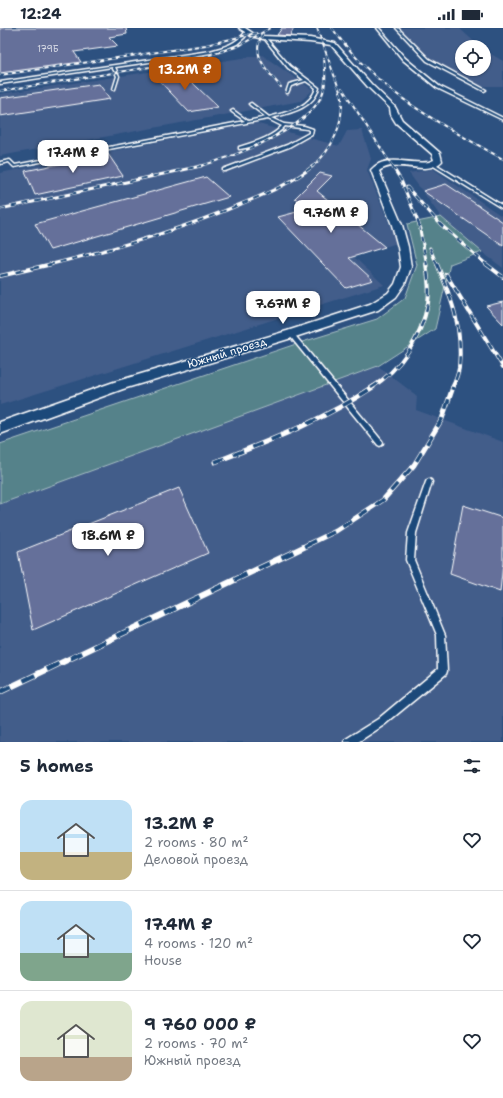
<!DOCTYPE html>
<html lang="en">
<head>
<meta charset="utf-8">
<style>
  body { margin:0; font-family:"Shantell Sans",sans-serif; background:#f2f2f3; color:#1f2937; height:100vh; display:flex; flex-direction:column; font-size:15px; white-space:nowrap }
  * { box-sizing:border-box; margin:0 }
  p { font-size:13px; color:#747a83 }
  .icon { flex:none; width:22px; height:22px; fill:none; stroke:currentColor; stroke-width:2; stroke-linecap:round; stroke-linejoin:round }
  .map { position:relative; height:714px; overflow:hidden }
  .details { display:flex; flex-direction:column; background:#fff; flex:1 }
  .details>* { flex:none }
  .fabs { position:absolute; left:455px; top:12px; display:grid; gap:8px }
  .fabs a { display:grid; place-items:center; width:36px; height:36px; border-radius:50%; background:#fff; box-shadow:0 1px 3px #0004; font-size:20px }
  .price { position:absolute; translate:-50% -34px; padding:0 9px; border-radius:8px; background:#fff; color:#222; font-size:13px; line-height:26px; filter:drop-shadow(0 1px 2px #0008) }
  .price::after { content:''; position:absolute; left:50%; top:24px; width:12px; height:9px; margin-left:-6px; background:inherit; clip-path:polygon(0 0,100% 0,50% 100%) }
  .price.active { background:#b45309; color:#fff }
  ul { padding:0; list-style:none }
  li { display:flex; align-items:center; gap:12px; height:100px; padding:0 20px }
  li+li { border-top:1px solid #e0e1e3 }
  li span { display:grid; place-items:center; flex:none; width:112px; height:80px; border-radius:12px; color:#555 }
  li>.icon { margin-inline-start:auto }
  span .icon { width:48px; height:48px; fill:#fffc; stroke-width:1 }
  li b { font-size:17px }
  h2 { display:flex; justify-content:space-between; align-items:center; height:48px; padding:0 20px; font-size:17px }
  .status { display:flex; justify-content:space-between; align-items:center; height:28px; padding:0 20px; background:#fff; direction:ltr }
  .status svg { height:11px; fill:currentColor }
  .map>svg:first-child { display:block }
</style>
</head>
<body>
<div class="status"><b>12:24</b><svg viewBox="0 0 49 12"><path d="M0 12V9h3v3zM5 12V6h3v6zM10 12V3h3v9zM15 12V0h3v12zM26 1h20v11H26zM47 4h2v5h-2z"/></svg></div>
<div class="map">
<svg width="503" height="714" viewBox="0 0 503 714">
  <rect width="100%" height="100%" fill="#2d5180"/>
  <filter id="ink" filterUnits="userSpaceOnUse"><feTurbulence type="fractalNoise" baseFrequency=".025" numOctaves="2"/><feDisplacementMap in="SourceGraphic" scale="8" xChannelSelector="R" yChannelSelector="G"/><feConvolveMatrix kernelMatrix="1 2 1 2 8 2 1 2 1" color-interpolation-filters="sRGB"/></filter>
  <g filter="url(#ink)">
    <g fill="#425d8a">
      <path d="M400 0H459L480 19H462V41H484V22L503 33V58H476L445 42 425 28Z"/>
      <path d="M262 27 313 62 301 73 0 128V66Z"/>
      <path d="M255 95 339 118 347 103 362 102 371 131 367 142 397 215 354 229 384 257 0 377V145Z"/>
      <path d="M433 141 503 189V240L482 224 441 189 409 145Z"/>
      <path d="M378 338 417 368 416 382 503 414V714H0V476Z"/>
    </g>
    <path fill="#55828a" stroke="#aac0c4" d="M441 189 482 224 450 236 435 301 378 338 0 476V416L299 315 377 291 405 270 417 237 407 196Z"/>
    <g fill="#656f9a" stroke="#fff">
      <path d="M0 0H126L127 6 109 9 118 18 74 24 81 34 0 45Z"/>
      <path d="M282 0H294L290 8 277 7Z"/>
      <path d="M178 41 218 79 189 84 152 45Z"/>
      <path d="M99 56 110 71 0 88V70Z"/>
      <path d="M108 126 123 148 35 167 25 143Z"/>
      <path d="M320 145 332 148 317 163 385 219 349 230 373 252 346 260 278 189 308 181 295 170Z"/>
      <path d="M206 149 229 169 50 222 35 196Z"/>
      <path d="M446 156 503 194V218L423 163Z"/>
      <path d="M503 274V296L486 278Z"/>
      <path d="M179 460 208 525 33 602 18 524Z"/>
      <path d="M463 477 503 490V535L500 564 450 546Z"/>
    </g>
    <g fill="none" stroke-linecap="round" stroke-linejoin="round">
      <g stroke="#fff" stroke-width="3">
        <g id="lane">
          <path d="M377 0H379L405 30 439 58 503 90V92L437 60 403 32Z"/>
          <path d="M396 0H398L429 31 486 62 484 63 427 33Z"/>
          <path d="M246 3 248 4 245 9 237 16 227 20 211 25 115 39 119 48 115 61 114 62 113 61 117 48 112 39 0 56V54L210 23C224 19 237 16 246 3Z"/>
          <path d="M263 9H265L290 38 319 60C313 81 290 85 271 90L284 96 304 98 313 101 312 106 289 119 225 143H223V141L287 117 309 105V102L307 101 285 98C276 109 252 120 239 121V119C254 114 271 110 282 98L268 91 14 139 9 134 0 136V134L10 132 15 137 245 93 232 84 231 83 233 82 248 93 266 89 250 77 249 76 251 75 269 89C287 84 310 80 316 60L306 53 291 58 288 65H286L289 56 304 52 288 40Z"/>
          <path d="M432 135H434L503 178V181L432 137Z"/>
          <path d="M291 304 293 305 382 413 383 415 382 417 380 418 378 417 289 307 288 306 289 305Z"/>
          <path d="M429 451 431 452 432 454 416 505 414 532 445 607 447 643 446 646 384 697 358 714H344L346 711 378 691 438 641 437 607 406 532 408 505 426 454 427 452Z"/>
        </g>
      </g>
      <g stroke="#fff" stroke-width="3">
        <path id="street" d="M239 0H245L254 6 263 8 310 10 335 15 372 57 395 79 402 92 440 125 442 133C425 150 398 129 379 143L402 197 408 219 411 239 405 256 396 269 378 282 295 309 123 361 0 406V394L114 354 287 303 370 276 388 265 395 256 401 239 398 219 392 197 371 142C386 125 410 137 429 134L434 132 432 126 396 95 391 87 390 80 368 59 331 17 310 14 263 11 251 8Z"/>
      </g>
      <use href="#lane" fill="#1f4a7a" fill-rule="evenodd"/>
      <use href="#street" fill="#1f4a7a" fill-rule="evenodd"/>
      <g stroke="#fff" stroke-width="2">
        <g id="rail-far4">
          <path d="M332 0C379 65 435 93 503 131"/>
          <path d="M263 6C249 26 268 44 281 59"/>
          <path d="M0 47 206 17 256 5"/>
          <path d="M342 60 393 139"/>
          <path d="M0 63 194 32 239 18 270 0"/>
          <path d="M197 139C233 129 306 103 322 67 327 55 325 42 324 30"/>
          <path d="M312 139C333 121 343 97 342 69L317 0"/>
        </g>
      </g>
      <g stroke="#fff" stroke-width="3">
        <g id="rail-far3">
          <path d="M392 138 401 152 421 201"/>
          <path d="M407 159 440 196 487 237"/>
          <path d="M0 181 201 138"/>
          <path d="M419 197 427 237"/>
          <path d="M430 220 437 237"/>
          <path d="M48 237C114 221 178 203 241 176 266 166 292 155 313 138"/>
        </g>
      </g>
      <g stroke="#fff" stroke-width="4">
        <g id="rail-far2">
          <path d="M437 236C452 272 463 299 459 340 458 346 455 354 452 360"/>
          <path d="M486 236 503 249"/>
          <path d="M446 246 503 339"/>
          <path d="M0 248 52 236"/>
          <path d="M371 360C401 341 421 310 428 275 430 263 428 248 426 236"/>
        </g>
      </g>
      <g stroke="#fff" stroke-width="5">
        <g id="rail-far1">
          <path d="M215 434C271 412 322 393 373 359"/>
          <path d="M307 517 336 503 383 472 414 437 442 391 453 359"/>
        </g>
      </g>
      <g stroke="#fff" stroke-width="6">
        <path id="rail" d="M0 664 310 516"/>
      </g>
      <use href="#rail-far4" stroke="#1f4a7a" stroke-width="1.5" stroke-dasharray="4" stroke-linecap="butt"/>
      <use href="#rail-far3" stroke="#1f4a7a" stroke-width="2" stroke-dasharray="6" stroke-linecap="butt"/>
      <use href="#rail-far2" stroke="#1f4a7a" stroke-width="2.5" stroke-dasharray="8" stroke-linecap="butt"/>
      <use href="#rail-far1" stroke="#1f4a7a" stroke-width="3.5" stroke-dasharray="10" stroke-linecap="butt"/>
      <use href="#rail" stroke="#1f4a7a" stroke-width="4.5" stroke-dasharray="13" stroke-linecap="butt"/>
    </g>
  </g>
  <g text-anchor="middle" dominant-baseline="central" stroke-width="3" stroke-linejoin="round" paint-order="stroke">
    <g font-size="9" fill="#d8dbe6">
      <text x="48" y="21">179Б</text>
    </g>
    <g font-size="11" fill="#fff" stroke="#1f4a7a">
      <text transform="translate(227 325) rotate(-17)">Южный проезд</text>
    </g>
  </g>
</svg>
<div class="fabs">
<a><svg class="icon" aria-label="locate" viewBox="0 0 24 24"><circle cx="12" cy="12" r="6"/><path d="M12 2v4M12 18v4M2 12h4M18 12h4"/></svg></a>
</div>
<b class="price active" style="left:185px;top:63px">13.2M ₽</b>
<b class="price" style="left:73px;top:146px">17.4M ₽</b>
<b class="price" style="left:331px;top:206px">9.76M ₽</b>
<b class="price" style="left:283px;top:297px">7.67M ₽</b>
<b class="price" style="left:108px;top:529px">18.6M ₽</b>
</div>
<section class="details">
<h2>5 homes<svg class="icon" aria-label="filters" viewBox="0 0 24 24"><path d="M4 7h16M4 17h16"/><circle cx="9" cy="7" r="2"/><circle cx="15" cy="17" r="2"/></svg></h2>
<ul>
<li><span style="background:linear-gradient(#bfe0f5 65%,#c2b280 0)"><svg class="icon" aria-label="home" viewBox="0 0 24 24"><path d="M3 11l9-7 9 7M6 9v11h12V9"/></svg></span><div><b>13.2M ₽</b><p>2 rooms · 80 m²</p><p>Деловой проезд</p></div><svg class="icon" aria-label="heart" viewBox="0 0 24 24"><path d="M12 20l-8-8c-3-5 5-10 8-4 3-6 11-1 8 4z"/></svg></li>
<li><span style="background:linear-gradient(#bfe0f5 65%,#7fa58c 0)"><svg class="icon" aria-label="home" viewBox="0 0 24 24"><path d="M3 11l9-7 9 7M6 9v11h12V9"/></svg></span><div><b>17.4M ₽</b><p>4 rooms · 120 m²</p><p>House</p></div><svg class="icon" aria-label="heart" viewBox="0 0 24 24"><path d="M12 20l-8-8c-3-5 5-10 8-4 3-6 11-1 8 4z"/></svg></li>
<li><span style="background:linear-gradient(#dfe7d0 70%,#b9a48a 0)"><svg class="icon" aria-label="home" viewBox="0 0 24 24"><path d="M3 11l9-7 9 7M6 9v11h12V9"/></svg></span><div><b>9 760 000 ₽</b><p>2 rooms · 70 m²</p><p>Южный проезд</p></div><svg class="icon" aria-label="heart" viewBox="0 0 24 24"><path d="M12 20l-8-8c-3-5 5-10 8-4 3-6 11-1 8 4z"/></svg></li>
</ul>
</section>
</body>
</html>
